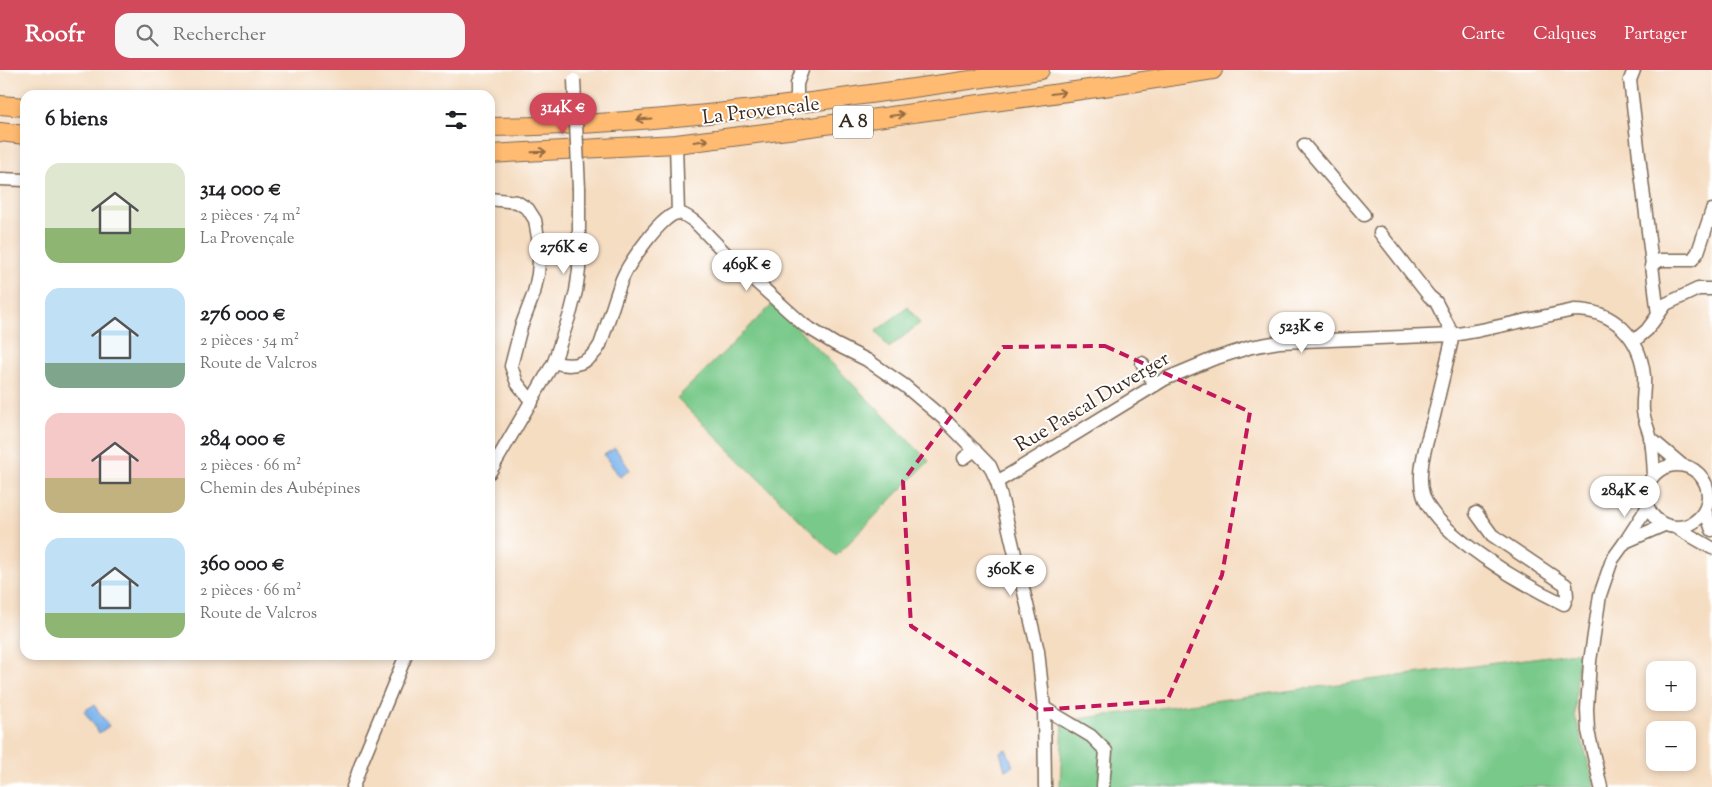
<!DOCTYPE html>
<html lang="fr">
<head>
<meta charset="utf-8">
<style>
  body { margin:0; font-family:"Sorts Mill Goudy",serif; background:#f6f6f6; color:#202124; height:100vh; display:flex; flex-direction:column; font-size:19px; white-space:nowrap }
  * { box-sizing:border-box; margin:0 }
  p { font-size:16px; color:#757577 }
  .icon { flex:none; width:28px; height:28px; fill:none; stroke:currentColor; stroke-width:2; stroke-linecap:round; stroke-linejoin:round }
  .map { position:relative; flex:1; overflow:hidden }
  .sheet { position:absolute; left:20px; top:20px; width:475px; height:570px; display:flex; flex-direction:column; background:#fff; border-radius:15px; box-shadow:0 2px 8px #0003 }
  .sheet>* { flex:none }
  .controls { position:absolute; left:1646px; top:591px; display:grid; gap:10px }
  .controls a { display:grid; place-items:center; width:50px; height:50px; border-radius:10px; background:#fff; box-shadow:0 2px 8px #0003; font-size:25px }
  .price { position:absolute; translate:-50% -42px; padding:0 11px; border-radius:18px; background:#fff; color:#222; font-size:16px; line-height:32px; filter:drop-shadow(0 1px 2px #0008) }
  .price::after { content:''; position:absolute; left:50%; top:30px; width:15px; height:11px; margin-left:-8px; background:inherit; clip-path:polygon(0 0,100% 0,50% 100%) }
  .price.selected { background:#d1495b; color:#fff }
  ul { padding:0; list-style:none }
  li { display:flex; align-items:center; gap:15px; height:125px; padding:0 25px }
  li span { display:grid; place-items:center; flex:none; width:140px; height:100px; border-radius:15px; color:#555 }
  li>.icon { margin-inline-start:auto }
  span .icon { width:60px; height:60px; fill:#fffc; stroke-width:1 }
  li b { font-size:21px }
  h2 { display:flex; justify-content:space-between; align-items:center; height:60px; padding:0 25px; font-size:21px }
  header { display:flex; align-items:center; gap:30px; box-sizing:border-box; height:70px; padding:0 25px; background:#d1495b; color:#fff }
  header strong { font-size:24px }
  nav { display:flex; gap:28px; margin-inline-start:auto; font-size:18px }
  .search { width:350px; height:45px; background:#f6f6f6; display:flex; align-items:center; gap:12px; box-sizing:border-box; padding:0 18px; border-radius:15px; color:#757577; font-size:19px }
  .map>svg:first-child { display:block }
</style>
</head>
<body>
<header>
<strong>Roofr</strong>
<div class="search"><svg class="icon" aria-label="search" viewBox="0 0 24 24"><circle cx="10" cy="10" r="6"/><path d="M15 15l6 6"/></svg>Rechercher</div>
<nav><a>Carte</a><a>Calques</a><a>Partager</a></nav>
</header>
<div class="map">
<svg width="1712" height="717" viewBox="0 0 1712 717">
  <rect width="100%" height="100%" fill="#fff"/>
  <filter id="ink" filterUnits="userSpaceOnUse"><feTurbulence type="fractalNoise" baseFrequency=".02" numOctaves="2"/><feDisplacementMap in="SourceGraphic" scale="10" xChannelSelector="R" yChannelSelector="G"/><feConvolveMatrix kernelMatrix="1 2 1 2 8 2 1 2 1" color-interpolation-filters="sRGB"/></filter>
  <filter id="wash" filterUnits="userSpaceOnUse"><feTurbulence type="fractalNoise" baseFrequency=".0096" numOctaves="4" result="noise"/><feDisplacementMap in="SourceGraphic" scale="20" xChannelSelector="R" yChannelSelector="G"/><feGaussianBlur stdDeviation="1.12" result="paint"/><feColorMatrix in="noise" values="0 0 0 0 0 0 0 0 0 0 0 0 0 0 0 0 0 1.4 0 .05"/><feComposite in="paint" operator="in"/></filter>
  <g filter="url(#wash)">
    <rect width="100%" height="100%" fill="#f5ddc2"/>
    <g fill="#79c98a" stroke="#5a7a54">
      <path d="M773 234 929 391 836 486 677 328Z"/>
      <path d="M908 237 920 253 889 278 876 261Z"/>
      <path d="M1578 582 1575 645 1595 717H1060L1063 651Z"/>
    </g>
    <g fill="#7eb5ed" stroke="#5c7086">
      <path d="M615 378 630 400 620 407 604 385Z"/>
      <path d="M94 635 109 656 99 663 84 641Z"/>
      <path d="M1006 679 1013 696 1005 700 1000 682Z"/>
    </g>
  </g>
  <g filter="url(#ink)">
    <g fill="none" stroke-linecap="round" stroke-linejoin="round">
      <g stroke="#7c6957" stroke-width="15">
        <g id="minor">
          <path d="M1634 0 1630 10 1658 245"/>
          <path d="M797 34V14L802 0"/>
          <path d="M676 74 678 143"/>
          <path d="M1304 75 1364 145"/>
          <path d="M0 109 25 110"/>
          <path d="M490 129 517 132 528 139 535 150 540 179 538 204 534 223 521 257 511 296 517 313 532 332"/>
          <path d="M1380 163 1429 226 1436 232 1453 265C1447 292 1440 319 1434 346 1428 368 1416 402 1423 424 1433 463 1528 517 1564 534L1567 526 1566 515 1492 465 1476 443"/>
          <path d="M1651 196 1660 190H1692L1698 182 1712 140"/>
          <path d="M1634 271 1647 260 1666 234 1698 219H1712"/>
          <path d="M554 292C573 299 590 293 600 275 608 253 614 231 622 209 628 195 663 142 679 143 684 144 691 149 695 152L736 194 804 255 835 274 867 290 905 316 944 349 990 396 997 412 1003 434 1038 581 1044 638 1045 717"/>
          <path d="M1142 293 1155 315"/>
          <path d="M1650 368 1682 395"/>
          <path d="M964 388 975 380"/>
          <circle cx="1677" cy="426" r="31"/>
          <path d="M490 402 554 292 571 241 576 221 579 200V119"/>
          <path d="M997 412 1165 309 1213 289 1251 277 1279 272 1453 265 1481 260 1574 240C1614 240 1640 267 1644 306 1645 317 1642 329 1643 341 1644 350 1648 358 1650 366 1653 378 1653 392 1654 404"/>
          <path d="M1705 440 1712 460"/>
          <path d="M1677 458 1712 478"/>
          <path d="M1625 472 1664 455"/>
          <path d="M1044 638 1091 666 1106 681 1103 716"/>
          <path d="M353 717 362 691 406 585"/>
          <path d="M1601 717 1588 661 1587 639 1590 591 1600 525 1612 490 1625 472 1647 438"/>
        </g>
      </g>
      <g stroke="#7c6957" stroke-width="20">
        <g id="highway">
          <path d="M0 35 25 37"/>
          <path d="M490 57C675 55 858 26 1040 0"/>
          <path d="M0 62 25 65"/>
          <path d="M490 84 676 74 796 59 1111 16 1213 0"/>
        </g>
      </g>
      <use href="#minor" stroke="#fff" stroke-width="12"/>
      <use href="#highway" stroke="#ffbb71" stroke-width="18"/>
      <g stroke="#7c6957" stroke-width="15" stroke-linecap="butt">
        <path id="minor-bridge" d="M574 10 579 119"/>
      </g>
      <use href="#minor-bridge" stroke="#fff" stroke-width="12"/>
    </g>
    <defs><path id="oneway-shaft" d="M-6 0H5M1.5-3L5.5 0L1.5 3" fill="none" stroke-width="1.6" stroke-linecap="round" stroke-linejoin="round" transform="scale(1.25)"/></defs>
    <g stroke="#936b43">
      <use href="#oneway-shaft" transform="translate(1058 23) rotate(-8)"/>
      <use href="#oneway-shaft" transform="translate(897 45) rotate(-8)"/>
      <use href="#oneway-shaft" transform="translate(644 49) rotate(176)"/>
      <use href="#oneway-shaft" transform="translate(701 71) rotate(-7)"/>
      <use href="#oneway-shaft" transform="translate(539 82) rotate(-2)"/>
    </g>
  </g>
  <path fill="none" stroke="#c2185b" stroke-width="4" stroke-dasharray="10 6" stroke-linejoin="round" d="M1105 276 1250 342 1222 505 1167 631 1038 640 911 556 903 411 1003 277Z"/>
  <g text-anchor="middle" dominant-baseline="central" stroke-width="4" stroke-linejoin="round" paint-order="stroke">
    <rect fill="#fff" stroke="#766a62" stroke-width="1" x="833" y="35.5" width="40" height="33" rx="4"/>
    <g font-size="19" font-weight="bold" fill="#3b2a1e">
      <text x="853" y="52">A 8</text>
    </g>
    <g font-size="20" fill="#3b2a1e" stroke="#fff">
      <text transform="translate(761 42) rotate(-7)">La Provençale</text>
      <text transform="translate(1093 333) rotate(-31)">Rue Pascal Duverger</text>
    </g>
  </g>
</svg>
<div class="controls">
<a>+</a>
<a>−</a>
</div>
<b class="price selected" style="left:563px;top:65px">314K €</b>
<b class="price" style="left:564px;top:205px">276K €</b>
<b class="price" style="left:747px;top:222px">469K €</b>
<b class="price" style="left:1302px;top:284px">523K €</b>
<b class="price" style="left:1625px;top:448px">284K €</b>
<b class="price" style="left:1011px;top:527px">360K €</b>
<section class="sheet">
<h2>6 biens<svg class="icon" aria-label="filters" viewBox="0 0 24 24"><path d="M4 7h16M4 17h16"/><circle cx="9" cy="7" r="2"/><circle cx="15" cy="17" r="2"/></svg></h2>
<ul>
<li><span style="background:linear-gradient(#dfe7d0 65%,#8fb573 0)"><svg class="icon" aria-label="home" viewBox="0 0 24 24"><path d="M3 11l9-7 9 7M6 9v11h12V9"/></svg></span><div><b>314 000 €</b><p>2 pièces · 74 m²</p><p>La Provençale</p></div></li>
<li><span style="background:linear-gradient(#bfe0f5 75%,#7fa58c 0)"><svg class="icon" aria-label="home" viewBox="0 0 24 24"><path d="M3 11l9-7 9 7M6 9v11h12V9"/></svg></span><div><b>276 000 €</b><p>2 pièces · 54 m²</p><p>Route de Valcros</p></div></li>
<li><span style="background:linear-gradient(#f6c9c9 65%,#c2b280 0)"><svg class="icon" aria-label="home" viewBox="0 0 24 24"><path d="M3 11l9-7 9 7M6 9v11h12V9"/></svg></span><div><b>284 000 €</b><p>2 pièces · 66 m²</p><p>Chemin des Aubépines</p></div></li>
<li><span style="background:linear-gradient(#bfe0f5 75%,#8fb573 0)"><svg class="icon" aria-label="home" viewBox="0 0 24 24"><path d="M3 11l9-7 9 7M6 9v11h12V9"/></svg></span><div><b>360 000 €</b><p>2 pièces · 66 m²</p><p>Route de Valcros</p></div></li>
</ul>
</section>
</div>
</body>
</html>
